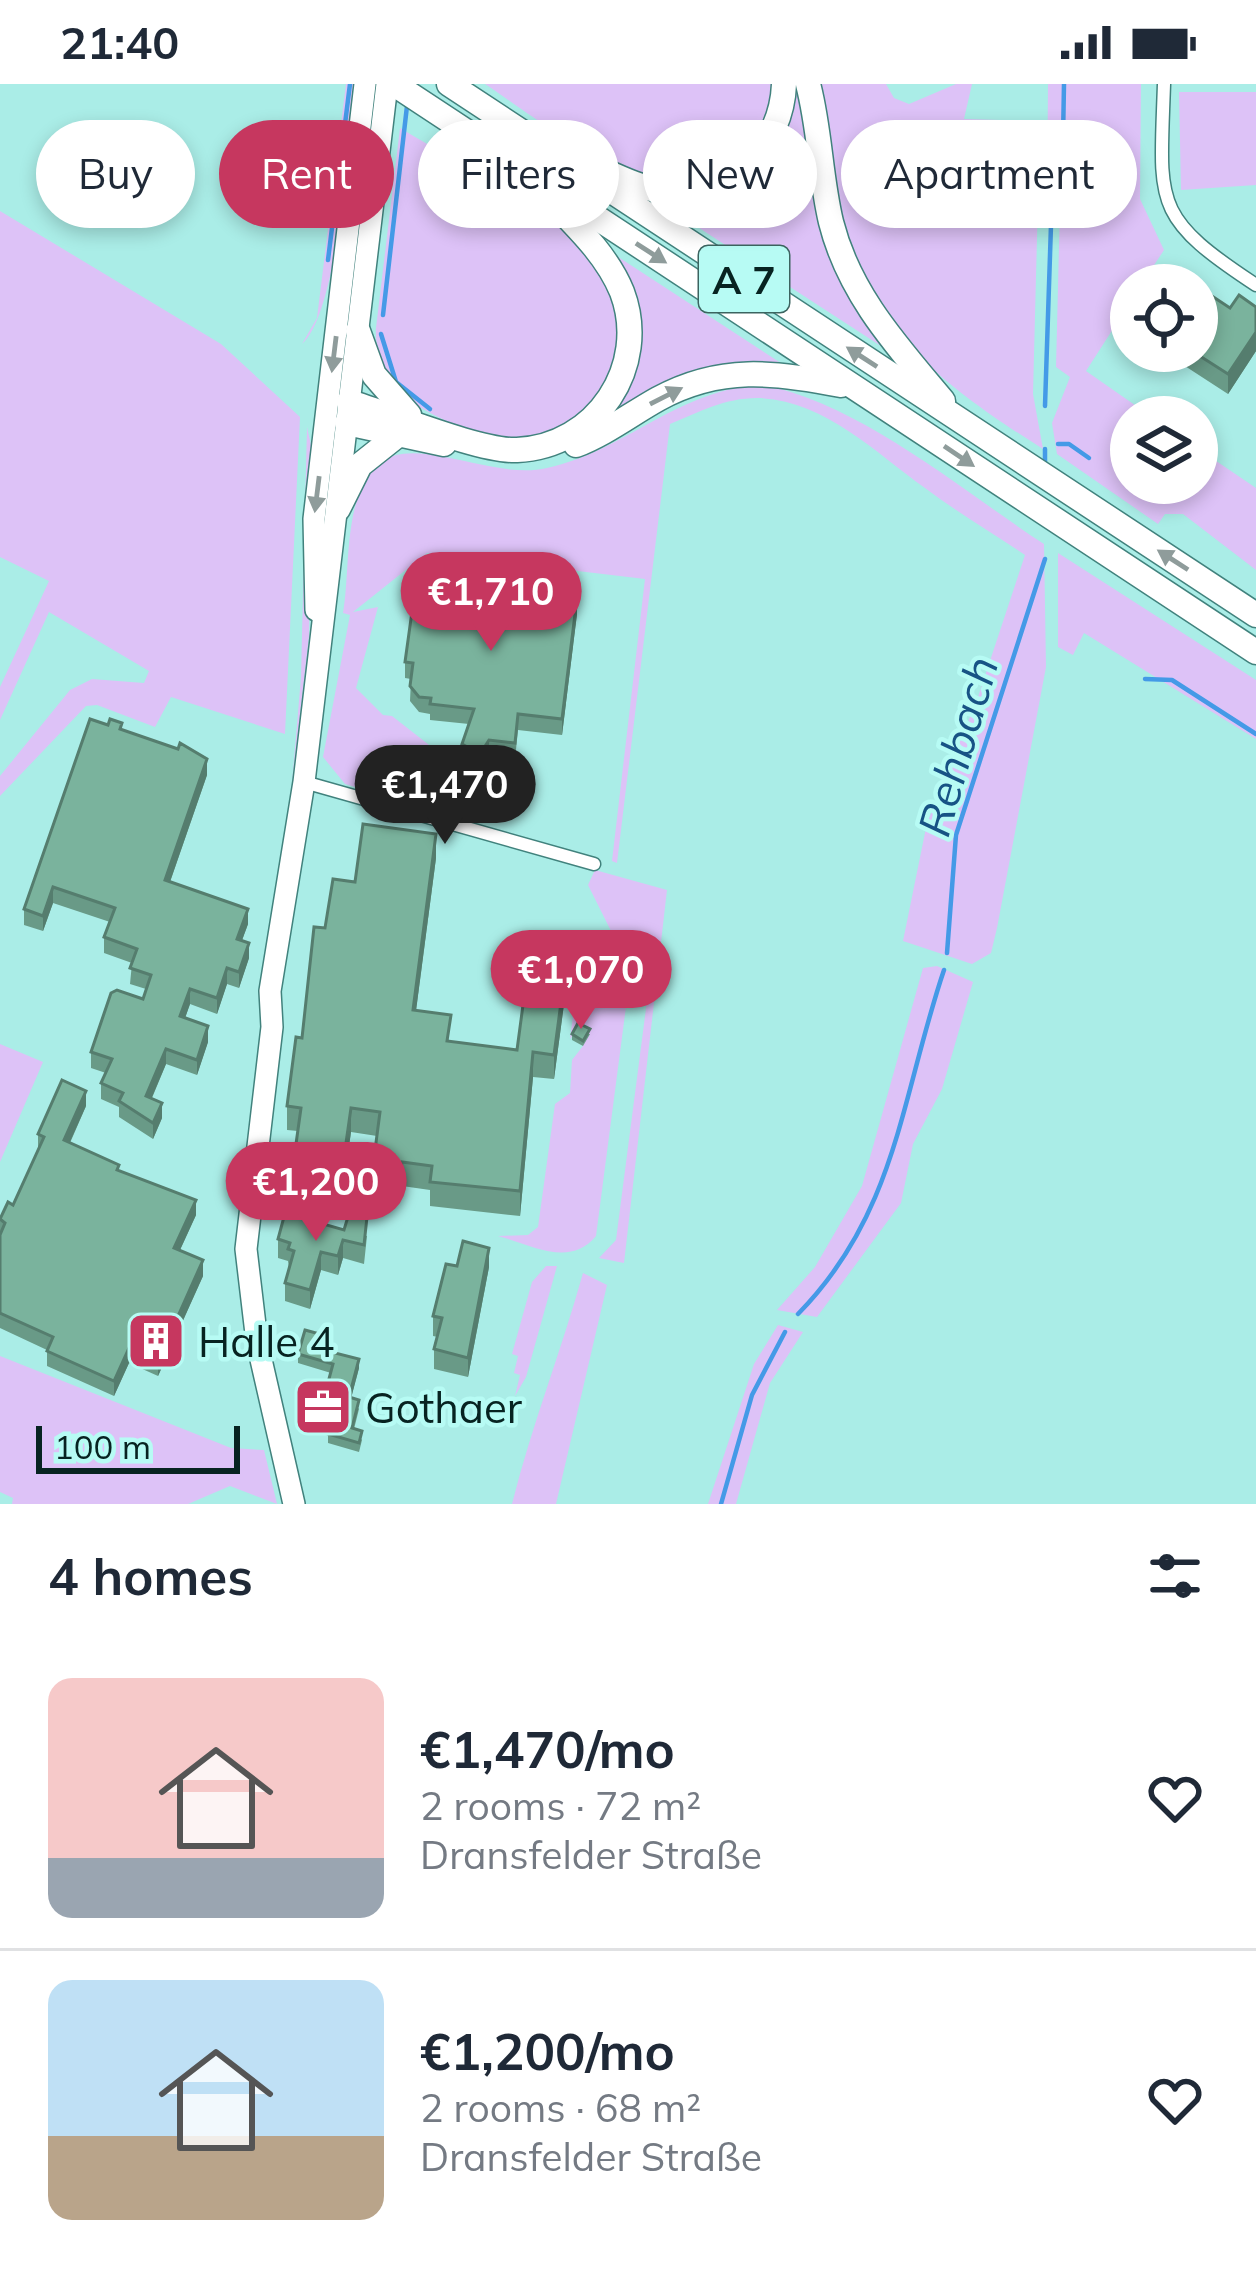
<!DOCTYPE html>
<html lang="en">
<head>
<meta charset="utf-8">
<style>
  body { margin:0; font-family:Mulish,sans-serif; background:#f6f6f7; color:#1f2937; height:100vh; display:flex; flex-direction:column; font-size:45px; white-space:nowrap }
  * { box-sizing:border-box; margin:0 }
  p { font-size:39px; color:#747a83 }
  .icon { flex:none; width:66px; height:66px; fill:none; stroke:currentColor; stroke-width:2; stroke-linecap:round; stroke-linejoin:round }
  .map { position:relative; height:1420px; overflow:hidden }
  .sheet { display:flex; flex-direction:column; background:#fff; flex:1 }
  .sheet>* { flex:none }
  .hud { position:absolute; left:36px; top:36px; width:1185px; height:108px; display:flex; gap:24px }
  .tools { position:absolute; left:1110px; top:180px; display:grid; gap:24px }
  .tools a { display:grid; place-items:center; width:108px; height:108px; border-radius:50%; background:#fff; box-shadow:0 6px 18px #0003; font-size:60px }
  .scale { position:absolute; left:36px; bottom:30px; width:204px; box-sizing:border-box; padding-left:12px; border:6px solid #072321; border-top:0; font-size:33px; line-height:42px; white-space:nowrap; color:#072321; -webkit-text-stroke:9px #b7fbf4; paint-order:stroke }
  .price { position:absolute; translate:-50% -102px; padding:0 27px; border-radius:42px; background:#c6375f; color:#fff; font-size:39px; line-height:78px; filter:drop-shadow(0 3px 6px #0008) }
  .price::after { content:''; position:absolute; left:50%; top:72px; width:36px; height:27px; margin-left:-18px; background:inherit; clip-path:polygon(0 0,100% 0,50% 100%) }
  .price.selected { background:#222; color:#fff }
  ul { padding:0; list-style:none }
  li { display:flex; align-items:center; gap:36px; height:300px; padding:0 48px }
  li+li { border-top:3px solid #e0e1e3 }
  li span { display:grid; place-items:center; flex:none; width:336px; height:240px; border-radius:24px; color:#555 }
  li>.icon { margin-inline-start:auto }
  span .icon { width:144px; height:144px; fill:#fffc; stroke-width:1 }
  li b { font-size:51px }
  h2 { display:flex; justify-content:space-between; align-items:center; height:144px; padding:0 48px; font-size:51px }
  .tag { padding:0 42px; border-radius:54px; background:#fff; box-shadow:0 6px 18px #0003; font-size:42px; line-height:108px }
  .tag.selected { background:#c6375f; color:#fff }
  .status { display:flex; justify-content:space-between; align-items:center; height:84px; padding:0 60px; background:#fff; direction:ltr }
  .status svg { height:33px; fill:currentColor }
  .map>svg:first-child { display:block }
</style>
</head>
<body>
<div class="status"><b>21:40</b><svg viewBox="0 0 49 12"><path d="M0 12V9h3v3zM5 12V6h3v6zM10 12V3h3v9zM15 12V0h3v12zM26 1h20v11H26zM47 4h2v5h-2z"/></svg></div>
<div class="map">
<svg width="1256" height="1420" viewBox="0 0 1256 1420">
  <rect width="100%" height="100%" fill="#aaede7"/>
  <g fill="#ddc2f7">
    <path d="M346 0H355C348 55 339 226 302 260L317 234Z"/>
    <path d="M485 0H772C772 29 760 53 740 74 672 146 546 40 485 0Z"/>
    <path d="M790 0H803L830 150 904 277 653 114 723 106Z"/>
    <path d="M820 0H886L894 14 909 20 956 0H972L964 35 1040 37 1033 310 1043 365C961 313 874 253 848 154 834 103 834 51 820 0Z"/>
    <path d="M1048 0H1141L1140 115 1164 166 1141 201H1131V217L1086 287 1152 333H1131V399H1197V364L1256 404V486L1183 430H1165L1158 440 1057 370 1052 339 1070 293 1056 283 1060 123 1069 108 1047 118Z"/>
    <path d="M1179 8H1256V101L1181 106Z"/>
    <path d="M400 44C452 76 517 105 564 144 588 165 616 205 619 237 624 290 581 349 526 354 489 358 454 342 423 325 393 308 374 276 376 244Z"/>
    <path d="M0 127 221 260 300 333 285 650 171 613 155 643 97 621 86 622 0 712V692L70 606 92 595 144 599 149 587 49 528 0 636V603L49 497 0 473Z"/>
    <path d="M603 163 793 287 752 281 588 352 632 285Z"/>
    <path d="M759 300C860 319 958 404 1044 460L1046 583 997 844 991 869 972 880 903 857 927 739 978 613 1025 471C992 449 957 428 925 404 876 369 823 315 757 314 725 314 699 328 670 340L617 779 612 777 645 495 427 469 353 528 378 523 356 604 383 631 392 632 465 689 481 692 495 684 489 736H469L472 722 416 706 411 720 345 700 323 673 350 531 343 529C351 485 342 412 379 380 415 349 492 397 547 384 627 366 668 311 759 300Z"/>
    <path d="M307 343 312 366 309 552 292 700 301 593Z"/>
    <path d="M1058 469 1256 596V655L1084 549 1073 571 1058 563Z"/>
    <path d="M595 786 667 806 624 1179 599 1174 616 1156 651 886 628 881 588 801Z"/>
    <path d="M593 875 619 896 627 915 596 1152C570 1184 532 1161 498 1152L528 1151 538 1143 555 1020 570 1009 572 976 583 962 578 944 570 955 580 876Z"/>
    <path d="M937 882 973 898 942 1005 913 1060 901 1119 817 1233 777 1226 815 1183 862 1102 923 884Z"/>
    <path d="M0 960 43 978 0 1078Z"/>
    <path d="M546 1182H557L526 1293 515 1312 520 1291 514 1289 518 1272 512 1270 532 1198Z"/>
    <path d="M583 1189 607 1201 556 1420H512C532 1340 561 1268 583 1189Z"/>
    <path d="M778 1241 803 1248 770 1299 736 1420H708L754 1280Z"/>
    <path d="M0 1272 231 1364 264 1366 277 1420 230 1402 188 1420H12L13 1414 0 1408Z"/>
  </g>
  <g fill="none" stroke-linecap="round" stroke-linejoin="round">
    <g stroke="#449ae7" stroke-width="4.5">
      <path d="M1063 55 1064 0"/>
      <path d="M328 176 350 0"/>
      <path d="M383 231 407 22"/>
      <path d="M381 250 396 298 430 325"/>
      <path d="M1045 322 1052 111 1062 79"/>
      <path d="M1058 360H1069L1089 374"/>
      <path d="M1045 365V383"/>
      <path d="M1145 595 1172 596 1256 650"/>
      <path d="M947 869 956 751 1045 475"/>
      <path d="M798 1230C897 1129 901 1013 944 886"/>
      <path d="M721 1420 752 1311 785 1248"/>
    </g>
    <g stroke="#41827d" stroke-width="15">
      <g id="street">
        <path d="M1164 0C1160 120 1151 132 1256 201"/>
        <path d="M304 698 594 780"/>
      </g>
    </g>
    <g stroke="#41827d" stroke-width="24">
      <g id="primary">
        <path d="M316 526 314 435 365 0"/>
        <path d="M294 1420 257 1258 246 1165 272 943 270 907 304 698 387 0"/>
      </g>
    </g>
    <g stroke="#41827d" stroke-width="27">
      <g id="highway">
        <path d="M394 0 1256 568"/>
        <path d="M449 0 1256 531"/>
        <path d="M808 0C820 45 820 92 831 138 849 210 897 262 943 317"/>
        <path d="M596 83C618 93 642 105 667 108 731 116 782 61 784 0"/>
        <path d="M358 247 374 291 409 331"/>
        <path d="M349 318C390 330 481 368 517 366 596 363 650 282 622 208 607 171 576 142 549 114"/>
        <path d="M347 339 444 360"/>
        <path d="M576 361C605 350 631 330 658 315 720 281 775 288 841 301"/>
        <path d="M338 425 360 381 399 350"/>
      </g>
    </g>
    <use href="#street" stroke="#fff" stroke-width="12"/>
    <use href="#primary" stroke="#fff" stroke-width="21"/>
    <use href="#highway" stroke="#fff" stroke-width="24"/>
  </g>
  <g fill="#699a87">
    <path d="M1256 223V267L1228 310 1168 271V267H1197L1230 224Z"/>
    <path d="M491 503 577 530 562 651 518 646 515 675 489 672 480 685 462 676V660L469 640 430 636V630L419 628 410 617 411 595 405 594V578L444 509Z"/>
    <path d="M122 646 207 691 170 798 248 840 242 856 249 874 239 904 227 900 217 930 190 920 185 934 208 958 197 991 166 980 152 1014 162 1034 153 1055 119 1033V1023L101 1015V999L106 989 91 984V968L143 915 146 905 130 900 132 879 104 869V853L110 838 53 819 43 847 24 841V825Z"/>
    <path d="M436 774 416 926 450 957 517 966 568 890 554 995 533 993 520 1132 430 1122V1106L402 1102 399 1120 384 1118V1100L374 1098V1074L377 1052 351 1048 345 1090 296 1084 298 1047 287 1046V1022L325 844 355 798Z"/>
    <path d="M572 950H590L583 962 572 956Z"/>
    <path d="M86 1022 70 1059 196 1131 180 1166 203 1192 158 1292 129 1279 114 1312 47 1282V1266L0 1244V1135L13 1121 38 1066V1050Z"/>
    <path d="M344 1146 367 1152 364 1180 343 1174 338 1191 321 1186 310 1225 285 1217V1199L289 1184 288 1177 278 1174V1155Z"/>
    <path d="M457 1182 489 1183 468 1293 434 1285V1265L438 1253 433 1252V1232Z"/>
    <path d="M327 1261 326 1266 359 1284 351 1314 359 1325 354 1345 362 1356 359 1368 328 1359V1347L310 1342V1333L326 1306 331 1289 298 1279V1270Z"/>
  </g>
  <g fill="#557d6e">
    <path d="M1256 248V267L1228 310V290Z"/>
    <path d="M577 514V530L562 651V635Z"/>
    <path d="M489 656V672L480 685V670Z"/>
    <path d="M207 675V691L165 812V796Z"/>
    <path d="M436 750V774L413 950V926Z"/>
    <path d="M53 803V819L43 847V832Z"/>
    <path d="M248 825V840L237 870V855Z"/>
    <path d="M249 859V874L239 904V888Z"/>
    <path d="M568 866V890L554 995V971Z"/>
    <path d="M227 884V900L217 930V914Z"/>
    <path d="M190 905V920L180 948V932Z"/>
    <path d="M208 942V958L197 991V976Z"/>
    <path d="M166 965V980L146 1027V1012Z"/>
    <path d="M533 968V993L520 1132V1107Z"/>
    <path d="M86 1007V1022L64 1071V1056Z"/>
    <path d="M162 1019V1034L153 1055V1039Z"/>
    <path d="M351 1024V1048L345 1090V1066Z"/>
    <path d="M196 1116V1131L174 1179V1164Z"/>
    <path d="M343 1156V1174L338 1191V1172Z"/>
    <path d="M489 1164V1183L468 1293V1274Z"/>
    <path d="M321 1168V1186L310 1225V1206Z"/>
    <path d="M203 1176V1192L158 1292V1277Z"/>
    <path d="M129 1264V1279L114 1312V1297Z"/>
    <path d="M359 1275V1284L349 1322V1313Z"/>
  </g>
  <g fill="#7ab39d" stroke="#557d6e" stroke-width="3">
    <path d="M1239 211 1256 223V248L1228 290 1192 267H1197V235L1212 212 1230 224Z"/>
    <path d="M457 491 491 495 489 503 577 514 562 635 518 630 515 659 489 656 480 670 462 660 474 625 430 620 431 614 419 613 410 602 413 579 405 578 415 506 444 509 445 498 456 499Z"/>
    <path d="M90 635 108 641 110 635 122 639 120 645 178 665 180 659 207 675 165 796 248 825 237 855 249 859 239 888 227 884 217 914 190 905 180 932 208 942 197 976 166 965 146 1012 162 1019 153 1039 119 1017 123 1009 101 999 112 975 91 968 111 909 117 906 143 915 151 891 130 884 137 865 104 853 115 824 53 803 43 832 24 825Z"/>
    <path d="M363 740 436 750 413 926 451 931 447 957 517 966 531 861 568 866 554 971 533 968 520 1107 430 1098 432 1082 402 1078 399 1096 384 1094 386 1076 374 1074 380 1028 351 1024 345 1066 296 1060 301 1024 287 1022 296 953 302 954 314 843 325 844 333 795 355 798Z"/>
    <path d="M578 939 590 945 583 957 572 950Z"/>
    <path d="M62 996 86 1007 64 1056 119 1081 117 1086 196 1116 174 1164 203 1176 158 1277 129 1264 114 1297 47 1267 53 1253 0 1229V1151L5 1139 0 1135 8 1118 13 1121 44 1053 38 1050Z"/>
    <path d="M350 1126 367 1133 364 1161 343 1156 338 1172 321 1168 310 1206 285 1199 294 1167 288 1165 290 1159 278 1155 285 1129 344 1146Z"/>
    <path d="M463 1157 489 1164 468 1274 434 1265 442 1234 433 1232 446 1180 457 1182Z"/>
    <path d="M305 1246 327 1252 323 1266 359 1275 349 1313 359 1316 352 1344 362 1347 359 1359 328 1350 331 1339 310 1333 318 1304 326 1306 333 1280 298 1270Z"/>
  </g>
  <defs><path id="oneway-solid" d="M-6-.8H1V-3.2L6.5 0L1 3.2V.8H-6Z" transform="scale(3)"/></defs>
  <g fill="#8f9c9b">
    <use href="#oneway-solid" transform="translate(651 169) rotate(33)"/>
    <use href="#oneway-solid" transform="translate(334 270) rotate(97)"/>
    <use href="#oneway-solid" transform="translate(862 273) rotate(-147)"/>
    <use href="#oneway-solid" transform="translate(666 312) rotate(-27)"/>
    <use href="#oneway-solid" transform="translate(959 372) rotate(34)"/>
    <use href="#oneway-solid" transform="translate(317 410) rotate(97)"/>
    <use href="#oneway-solid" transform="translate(1173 476) rotate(-147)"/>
  </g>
  <defs>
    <g id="building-square" transform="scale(3)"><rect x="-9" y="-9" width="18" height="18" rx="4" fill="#c6375f" stroke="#b7fbf4"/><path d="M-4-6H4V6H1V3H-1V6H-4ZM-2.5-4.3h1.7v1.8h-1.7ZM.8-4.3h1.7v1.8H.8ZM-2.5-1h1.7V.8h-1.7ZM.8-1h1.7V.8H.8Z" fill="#fff"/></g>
    <g id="office-square" transform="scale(3)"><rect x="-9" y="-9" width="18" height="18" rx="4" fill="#c6375f" stroke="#b7fbf4"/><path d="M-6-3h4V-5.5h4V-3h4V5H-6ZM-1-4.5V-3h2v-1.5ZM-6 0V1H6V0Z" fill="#fff"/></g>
  </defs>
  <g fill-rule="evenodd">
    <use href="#building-square" x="156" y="1257"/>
    <use href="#office-square" x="323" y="1323"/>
  </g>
  <g text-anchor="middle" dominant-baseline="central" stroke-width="9" stroke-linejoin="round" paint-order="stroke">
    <rect fill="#b7fbf4" stroke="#3c6460" stroke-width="3" x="699" y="162" width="90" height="66" rx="9"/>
    <g font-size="39" font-weight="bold" fill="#072321">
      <text x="744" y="195">A 7</text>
    </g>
    <g font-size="42" fill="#072321" stroke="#b7fbf4" text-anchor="start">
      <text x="198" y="1257">Halle 4</text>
      <text x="365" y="1323">Gothaer</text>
    </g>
    <g font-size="45" font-style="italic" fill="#175385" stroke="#b7fbf4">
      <text transform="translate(957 662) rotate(-74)">Rehbach</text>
    </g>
  </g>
</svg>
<div class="tools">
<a><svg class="icon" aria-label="locate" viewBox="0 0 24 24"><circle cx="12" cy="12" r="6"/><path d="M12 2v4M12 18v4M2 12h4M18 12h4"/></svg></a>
<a><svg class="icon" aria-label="layers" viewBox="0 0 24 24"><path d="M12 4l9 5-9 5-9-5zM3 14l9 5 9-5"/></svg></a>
</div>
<div class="scale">100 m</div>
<b class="price" style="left:491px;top:570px">€1,710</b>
<b class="price selected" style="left:445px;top:763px">€1,470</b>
<b class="price" style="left:581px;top:948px">€1,070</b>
<b class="price" style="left:316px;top:1160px">€1,200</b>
<div class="hud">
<a class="tag">Buy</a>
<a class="tag selected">Rent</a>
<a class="tag">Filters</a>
<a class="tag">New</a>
<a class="tag">Apartment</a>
</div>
</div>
<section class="sheet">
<h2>4 homes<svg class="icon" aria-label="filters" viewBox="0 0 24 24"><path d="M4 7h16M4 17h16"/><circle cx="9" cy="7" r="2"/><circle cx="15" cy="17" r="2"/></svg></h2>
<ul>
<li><span style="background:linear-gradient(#f6c9c9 75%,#9aa5b1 0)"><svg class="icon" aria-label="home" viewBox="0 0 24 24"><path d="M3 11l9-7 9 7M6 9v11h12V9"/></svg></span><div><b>€1,470/mo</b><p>2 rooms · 72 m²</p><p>Dransfelder Straße</p></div><svg class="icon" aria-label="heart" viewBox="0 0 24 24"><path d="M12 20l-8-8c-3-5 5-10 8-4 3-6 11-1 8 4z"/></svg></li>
<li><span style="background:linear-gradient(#bfe0f5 65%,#b9a48a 0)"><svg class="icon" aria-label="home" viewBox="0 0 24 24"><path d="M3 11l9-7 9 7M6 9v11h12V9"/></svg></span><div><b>€1,200/mo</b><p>2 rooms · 68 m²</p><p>Dransfelder Straße</p></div><svg class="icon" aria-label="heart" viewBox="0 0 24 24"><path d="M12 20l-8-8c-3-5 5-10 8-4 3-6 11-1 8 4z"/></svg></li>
</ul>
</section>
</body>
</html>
